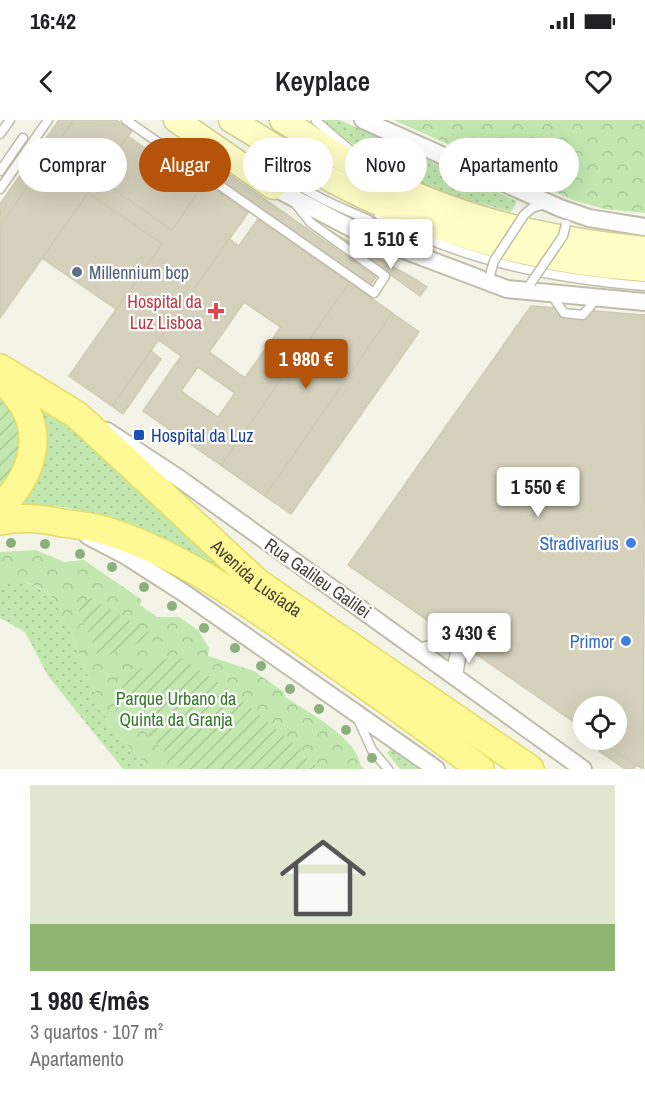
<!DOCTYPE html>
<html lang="pt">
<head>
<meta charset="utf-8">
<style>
  body { margin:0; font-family:"Archivo Narrow",sans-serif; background:#f6f6f6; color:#202124; height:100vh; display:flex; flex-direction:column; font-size:22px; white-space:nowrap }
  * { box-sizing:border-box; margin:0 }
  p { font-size:20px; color:#757577 }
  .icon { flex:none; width:33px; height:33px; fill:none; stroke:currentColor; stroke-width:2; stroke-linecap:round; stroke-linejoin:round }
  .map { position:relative; height:649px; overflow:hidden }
  .side { display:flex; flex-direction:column; background:#fff; flex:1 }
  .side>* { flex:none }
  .banner { position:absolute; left:18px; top:18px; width:609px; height:54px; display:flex; gap:12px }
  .buttons { position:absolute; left:573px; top:576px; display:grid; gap:12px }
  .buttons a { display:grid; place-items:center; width:54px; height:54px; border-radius:50%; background:#fff; box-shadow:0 6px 24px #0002; font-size:30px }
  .price { position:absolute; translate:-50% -51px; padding:0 14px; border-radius:6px; background:#fff; color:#222; font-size:20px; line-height:39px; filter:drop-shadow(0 2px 3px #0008) }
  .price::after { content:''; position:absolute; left:50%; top:36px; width:18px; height:14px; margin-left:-9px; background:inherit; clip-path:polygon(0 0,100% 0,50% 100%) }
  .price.on { background:#b45309; color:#fff }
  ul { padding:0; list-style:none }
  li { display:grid; align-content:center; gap:12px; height:318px; padding:0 30px }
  li span { display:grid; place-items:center; height:186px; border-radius:0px; color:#555 }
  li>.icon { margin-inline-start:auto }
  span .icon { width:108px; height:108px; fill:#fffc; stroke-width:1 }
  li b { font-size:26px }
  .chip { padding:0 21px; border-radius:27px; background:#fff; box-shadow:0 6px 24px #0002; font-size:21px; line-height:54px }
  .chip.on { background:#b45309; color:#fff }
  .status { display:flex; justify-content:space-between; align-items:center; height:42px; padding:0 30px; background:#fff; direction:ltr }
  .status svg { height:16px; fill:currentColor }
  header { display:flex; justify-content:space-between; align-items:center; height:78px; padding:0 30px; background:#fff; font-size:27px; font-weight:600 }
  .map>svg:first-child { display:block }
</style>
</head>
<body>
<div class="status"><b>16:42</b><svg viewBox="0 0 49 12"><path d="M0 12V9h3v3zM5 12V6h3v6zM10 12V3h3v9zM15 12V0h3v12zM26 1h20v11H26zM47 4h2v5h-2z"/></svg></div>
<header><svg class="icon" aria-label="back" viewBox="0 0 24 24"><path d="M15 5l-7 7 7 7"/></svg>Keyplace<svg class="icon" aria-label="heart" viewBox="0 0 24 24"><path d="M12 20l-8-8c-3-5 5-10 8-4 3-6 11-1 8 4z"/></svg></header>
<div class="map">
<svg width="645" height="649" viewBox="0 0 645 649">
  <defs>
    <pattern id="grass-dots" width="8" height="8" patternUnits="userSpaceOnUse" patternTransform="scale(1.5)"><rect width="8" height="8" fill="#c2e8b0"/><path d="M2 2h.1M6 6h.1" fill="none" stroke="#a8c898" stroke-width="1.8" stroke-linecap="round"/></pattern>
    <pattern id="park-crowns" width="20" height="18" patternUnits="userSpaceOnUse" patternTransform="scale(1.5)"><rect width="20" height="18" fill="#c2e8b0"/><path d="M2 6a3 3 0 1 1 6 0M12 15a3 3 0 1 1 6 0" fill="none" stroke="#a8c898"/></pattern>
    <pattern id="garden-furrows" width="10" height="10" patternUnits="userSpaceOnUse" patternTransform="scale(1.5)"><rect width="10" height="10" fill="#c2e8b0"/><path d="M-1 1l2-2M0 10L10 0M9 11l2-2" fill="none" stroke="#a8c898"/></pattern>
  </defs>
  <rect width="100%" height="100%" fill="#f4f3e7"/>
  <g fill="url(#grass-dots)">
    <path d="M322 0H340L517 81 511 92C472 81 429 70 393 51 368 37 345 18 322 0Z"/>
    <path d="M35 282 115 344 251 467 99 395 64 387 20 384Z"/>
    <path d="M13 459C33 463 44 469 58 483L108 604 150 649H123L48 556 25 512 0 498V460Z"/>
    <path d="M391 628 421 649H400L387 633Z"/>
  </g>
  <g fill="url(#park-crowns)">
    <path d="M394 0H645V93L605 89 575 81Z"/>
    <path d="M36 430 64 442 84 440 142 480 140 485 157 497H179L198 510 209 528 208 536 254 551 284 572 285 577C308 592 356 617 361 646L365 649H150L108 604 58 483C41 465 25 458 0 460V432Z"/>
  </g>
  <g fill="url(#garden-furrows)">
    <path d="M0 268 28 322 0 380Z"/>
    <path d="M90 478 155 516 99 539 78 489Z"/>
    <path d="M176 535 227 568 305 633 304 635 320 649H181L134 601 140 595 116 558Z"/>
  </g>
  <g fill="#d5d1bc" stroke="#d0cbb0" stroke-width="1.5" fill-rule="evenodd">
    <path d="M59 0H74L0 106V84Z"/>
    <path d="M74 0H116L132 11 98 58 172 110 205 62 248 93 215 139 316 210 306 225 205 154 112 286 69 256 162 124 88 73 0 198V106Z"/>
    <path d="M128 16 201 68 172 110 98 58Z"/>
    <path d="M180 20 376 157 370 166 174 29Z"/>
    <path d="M88 73 162 124 116 189 42 138Z"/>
    <path d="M258 99 349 163 260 290 159 220 229 119 239 126ZM244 182 281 207 245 258 209 232Z"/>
    <path d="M258 99 419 212 291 394 143 291 181 236 159 220 229 119 239 126ZM244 182 281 207 245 258 209 232ZM198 247 235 273 218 297 181 271Z"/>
    <path d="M327 109 413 158 427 167 420 176Z"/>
    <path d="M349 163 392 193 265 376 221 345Z"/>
    <path d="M531 186 645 195 643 649 598 620H616V586H584V609L348 445Z"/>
    <path d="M151 231 161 239 123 294 112 286Z"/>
    <path d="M605 624 636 646 634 649H625L599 631Z"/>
  </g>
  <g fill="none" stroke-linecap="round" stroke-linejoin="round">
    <g stroke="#bfbdaa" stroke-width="11">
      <g id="service">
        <path d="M126 0 374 173 385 156 311 103 295 83"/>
        <path d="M316 1 356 35"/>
        <path d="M0 14 10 0"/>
        <path d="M278 40C292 71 339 86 369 100"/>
        <path d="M0 51 23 18"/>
        <path d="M0 69 48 0"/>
        <path d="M379 95C458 141 554 159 645 166"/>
        <path d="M524 95 532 88 546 84"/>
        <path d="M551 174 564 193 583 195 597 178"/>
        <path d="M417 529 438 522 446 513"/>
        <path d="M451 552 457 521"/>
        <path d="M458 557 463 525"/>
        <path d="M357 597 372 630 388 649"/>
      </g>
    </g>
    <g stroke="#bfbdaa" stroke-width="20">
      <g id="minor">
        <path d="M363 0 560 88 589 98 645 107"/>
        <path d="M273 67 364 115 507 169 645 182"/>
        <path d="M107 311 180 359 583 649"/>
        <path d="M88 416 128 437 184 473 436 649"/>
      </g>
    </g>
    <g stroke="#d1cf94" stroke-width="27">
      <g id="secondary">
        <path d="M176 0 273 67"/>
        <path d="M231 0C270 23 308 49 349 69 440 115 543 143 645 149"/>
        <path d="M282 0C312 18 341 40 372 55 465 100 543 119 645 129"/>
      </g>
    </g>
    <g stroke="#e4db65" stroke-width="30">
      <g id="primary">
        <path id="s1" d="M0 248 77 295 258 463 530 649"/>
        <path d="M0 255C8 265 16 274 23 285 45 321 28 361 0 387"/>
        <path d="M0 401C22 396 42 399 63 403 76 405 91 406 104 410 188 436 260 492 332 542 382 577 432 611 480 649"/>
      </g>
    </g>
    <use href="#service" stroke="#fff" stroke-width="8"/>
    <use href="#minor" stroke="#fff" stroke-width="16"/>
    <use href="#secondary" stroke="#fffec6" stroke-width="24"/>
    <use href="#primary" stroke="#fef895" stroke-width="27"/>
    <g stroke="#bfbdaa" stroke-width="11" stroke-linecap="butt">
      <g id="service-bridge">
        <path d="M490 155 494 141 524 95"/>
        <path d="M531 163 563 116 566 104"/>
      </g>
    </g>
    <use href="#service-bridge" stroke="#fff" stroke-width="8"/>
  </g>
  <g fill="#8bb07e">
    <circle cx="11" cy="423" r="5"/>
    <circle cx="45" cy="424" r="5"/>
    <circle cx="80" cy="434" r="5"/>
    <circle cx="112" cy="447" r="5"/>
    <circle cx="144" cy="467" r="5"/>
    <circle cx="172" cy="486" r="5"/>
    <circle cx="204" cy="508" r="5"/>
    <circle cx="235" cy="528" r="5"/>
    <circle cx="261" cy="546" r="5"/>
    <circle cx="290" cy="569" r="5"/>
    <circle cx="319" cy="589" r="5"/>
    <circle cx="346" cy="610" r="5"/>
    <circle cx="372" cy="638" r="5"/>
  </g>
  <circle fill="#5c6f8a" stroke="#fff" stroke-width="2" cx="77" cy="152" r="6"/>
  <path fill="#e0444e" stroke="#fff" stroke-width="2" d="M213 182h6v6h6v6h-6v6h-6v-6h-6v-6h6z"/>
  <rect fill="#1a4fb4" stroke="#fff" stroke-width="2" x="133" y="309" width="12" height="12" rx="3"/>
  <g fill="#3f7fe0" stroke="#fff" stroke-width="2">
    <circle cx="631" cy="423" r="6"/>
    <circle cx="626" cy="521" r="6"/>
  </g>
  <g text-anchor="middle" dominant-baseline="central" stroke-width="4.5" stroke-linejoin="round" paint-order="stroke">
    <g font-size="18" fill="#4e5e75" stroke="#fff" text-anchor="start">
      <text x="89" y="152">Millennium bcp</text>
    </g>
    <g font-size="18" fill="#be3a42" stroke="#fff" text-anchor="end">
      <text x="202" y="181">Hospital da<tspan x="202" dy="21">Luz Lisboa</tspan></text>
    </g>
    <g font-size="18" fill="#164399" stroke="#fff" text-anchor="start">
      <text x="151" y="315">Hospital da Luz</text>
    </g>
    <g font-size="18" fill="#366cbe" stroke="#fff" text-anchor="end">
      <text x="619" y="423">Stradivarius</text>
      <text x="614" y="521">Primor</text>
    </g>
    <g font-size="18" fill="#474436" stroke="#fff">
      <text stroke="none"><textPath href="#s1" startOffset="333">Avenida Lusíada</textPath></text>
      <text transform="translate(318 458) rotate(35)">Rua Galileu Galilei</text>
    </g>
    <g font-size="18" fill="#357929" stroke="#fff">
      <text x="176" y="578">Parque Urbano da<tspan x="176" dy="21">Quinta da Granja</tspan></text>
    </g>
  </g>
</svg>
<div class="buttons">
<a><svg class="icon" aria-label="locate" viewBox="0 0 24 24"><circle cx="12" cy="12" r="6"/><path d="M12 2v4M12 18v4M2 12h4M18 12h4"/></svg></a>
</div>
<b class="price" style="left:391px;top:150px">1 510 €</b>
<b class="price on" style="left:306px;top:270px">1 980 €</b>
<b class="price" style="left:538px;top:398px">1 550 €</b>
<b class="price" style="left:469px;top:544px">3 430 €</b>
<div class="banner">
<a class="chip">Comprar</a>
<a class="chip on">Alugar</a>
<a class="chip">Filtros</a>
<a class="chip">Novo</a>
<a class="chip">Apartamento</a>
</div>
</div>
<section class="side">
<ul>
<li><span style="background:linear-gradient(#dfe7d0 75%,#8fb573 0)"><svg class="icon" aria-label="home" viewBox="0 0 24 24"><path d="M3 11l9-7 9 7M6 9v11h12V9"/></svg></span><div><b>1 980 €/mês</b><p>3 quartos · 107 m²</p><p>Apartamento</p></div></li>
</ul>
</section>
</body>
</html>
